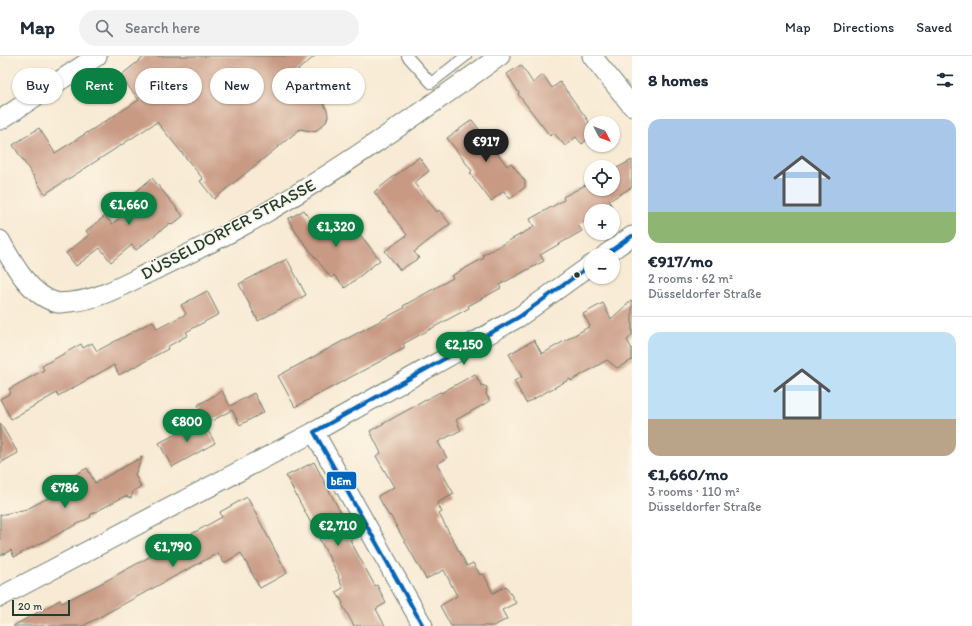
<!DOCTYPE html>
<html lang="en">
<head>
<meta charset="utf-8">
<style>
  body { margin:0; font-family:Itim,sans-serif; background:#f2f2f3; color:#1f2937; height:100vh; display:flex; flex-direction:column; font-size:15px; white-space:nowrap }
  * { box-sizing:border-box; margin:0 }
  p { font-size:13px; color:#747a83 }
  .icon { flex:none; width:22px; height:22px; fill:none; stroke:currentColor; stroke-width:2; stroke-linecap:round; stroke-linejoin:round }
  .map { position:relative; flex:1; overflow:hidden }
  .side { display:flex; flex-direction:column; background:#fff; width:340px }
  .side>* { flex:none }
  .guide { position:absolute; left:12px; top:12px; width:380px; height:36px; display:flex; gap:8px }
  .needle { width:26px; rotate:131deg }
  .controls { position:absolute; left:584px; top:60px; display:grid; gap:8px }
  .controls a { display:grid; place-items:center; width:36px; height:36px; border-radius:50%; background:#fff; box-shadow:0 1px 3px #0004; font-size:20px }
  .scale { position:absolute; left:12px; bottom:10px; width:58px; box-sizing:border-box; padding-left:4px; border:2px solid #1f3d34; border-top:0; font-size:11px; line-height:14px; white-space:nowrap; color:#1f3d34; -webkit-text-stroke:3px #fcf5e5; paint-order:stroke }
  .price { position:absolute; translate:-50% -34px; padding:0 9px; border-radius:14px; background:#0b8043; color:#fff; font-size:13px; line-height:26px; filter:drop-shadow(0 1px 2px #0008) }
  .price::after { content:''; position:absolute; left:50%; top:24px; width:12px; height:9px; margin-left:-6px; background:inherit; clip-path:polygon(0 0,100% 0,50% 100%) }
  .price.on { background:#222; color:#fff }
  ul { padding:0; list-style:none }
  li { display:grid; align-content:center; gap:8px; height:212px; padding:0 16px }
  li+li { border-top:1px solid #e0e1e3 }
  li span { display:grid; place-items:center; height:124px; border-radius:12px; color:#555 }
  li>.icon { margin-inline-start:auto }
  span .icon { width:72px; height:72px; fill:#fffc; stroke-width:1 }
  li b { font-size:17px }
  h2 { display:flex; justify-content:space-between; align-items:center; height:48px; padding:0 16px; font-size:17px }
  .tag { padding:0 14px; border-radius:18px; background:#fff; box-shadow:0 1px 3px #0004; font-size:14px; line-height:36px }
  .tag.on { background:#0b8043; color:#fff }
  header { display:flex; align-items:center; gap:24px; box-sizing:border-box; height:56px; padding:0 20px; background:#fff; border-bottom:1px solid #e0e1e3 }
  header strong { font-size:19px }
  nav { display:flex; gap:22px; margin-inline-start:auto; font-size:14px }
  .search { width:280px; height:36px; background:#f2f2f3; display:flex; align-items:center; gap:10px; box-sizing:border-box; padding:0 14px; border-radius:22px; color:#747a83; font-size:15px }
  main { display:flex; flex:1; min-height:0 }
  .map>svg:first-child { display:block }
</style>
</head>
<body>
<header>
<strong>Map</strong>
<div class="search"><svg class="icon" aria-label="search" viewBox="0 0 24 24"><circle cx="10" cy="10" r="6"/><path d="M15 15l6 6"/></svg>Search here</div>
<nav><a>Map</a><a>Directions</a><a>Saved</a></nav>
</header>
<main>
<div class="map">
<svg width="632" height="570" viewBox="0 0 632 570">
  <rect width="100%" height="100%" fill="#fcf5e5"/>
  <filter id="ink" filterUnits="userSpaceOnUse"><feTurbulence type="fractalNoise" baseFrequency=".025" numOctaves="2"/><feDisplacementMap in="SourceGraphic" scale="8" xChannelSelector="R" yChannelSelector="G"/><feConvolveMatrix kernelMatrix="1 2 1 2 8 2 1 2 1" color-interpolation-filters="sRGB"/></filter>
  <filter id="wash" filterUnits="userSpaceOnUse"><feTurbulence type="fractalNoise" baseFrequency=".012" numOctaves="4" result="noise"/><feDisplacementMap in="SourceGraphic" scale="16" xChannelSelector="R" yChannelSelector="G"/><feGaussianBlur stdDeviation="0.9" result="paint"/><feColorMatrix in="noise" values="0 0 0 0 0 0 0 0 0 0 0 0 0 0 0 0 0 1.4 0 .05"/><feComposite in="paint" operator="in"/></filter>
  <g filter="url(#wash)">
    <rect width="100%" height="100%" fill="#f8ead4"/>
    <g id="blocks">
      <g fill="#c89983">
        <path d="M145 0H315L293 18 313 42 319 44 324 48 327 54 328 60 326 66 317 74 311 75 300 73 214 143 200 125 203 123 157 66 45 138 13 89 39 72 55 97 139 44 120 20Z"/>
        <path d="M521 9 533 27 543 19 552 32 560 26 590 67H588L591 73V80L582 88 576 81 565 90 554 77 550 80 518 38 519 37 507 18Z"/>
        <path d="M472 64 507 110 511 107 525 125V131L510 143 504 135 491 145 470 117 472 115 447 82Z"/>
        <path d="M419 101 429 115 414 127 437 156 439 154 450 168 414 196 419 202 400 214 385 195 407 179 374 136Z"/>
        <path d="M632 104V131L609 145 612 150 603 155H591V162L578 169 582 175 540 199 544 205 499 229 501 232 468 250 469 252 403 288 405 292 295 351 278 320 404 252 403 250 453 222 451 220 484 202 483 199 534 171 530 163 564 144 563 141 591 126V133H613V114Z"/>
        <path d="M152 122 183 160 172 169 170 167 136 194 132 189 111 206 100 192 76 210 66 197 89 179 86 175 105 160 112 168 141 145 134 137Z"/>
        <path d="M304 154 313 170 324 161 333 173 347 162 380 204 345 232 334 219 331 222 295 175 288 163Z"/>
        <path d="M287 203 306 239 258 265 239 228Z"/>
        <path d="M207 235 219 258 186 276 188 279 167 291 168 293 119 319 114 309 58 340 57 337 11 363 0 343 11 337 9 333 44 314 42 310 81 288 83 292 92 287 97 295 153 265 157 273 186 258 181 249Z"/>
        <path d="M632 244V279L627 284 632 293V304L617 312 607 304 571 325 570 323 526 347 514 325 522 321 509 298 534 284 542 298 590 270 583 258 603 247 611 263Z"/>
        <path d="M475 318 481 329 487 331 486 338 490 345 456 364 461 374 438 386 447 402 437 408 454 438 437 447 442 456 439 458 467 510 473 507 480 519 483 517 493 537 506 530 516 547 502 554 507 563 494 570H451L440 550 457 540 444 514 426 523 390 459 389 460 378 440 394 431 376 400 381 397 370 375 440 336 441 337Z"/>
        <path d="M222 335 230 350 254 337 264 356 240 369 232 354 208 367 198 349Z"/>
        <path d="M202 364 215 387 172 411 159 387Z"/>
        <path d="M0 367 18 397 0 407Z"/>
        <path d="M142 401 135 419 141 431 133 435 131 442 125 440 90 459 91 461 14 501 11 494 0 500V459L27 453 73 429 69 422 87 412 95 427Z"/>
        <path d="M314 406 354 482 350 484 375 530 377 529 386 547 376 553 385 570H354L342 548 343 547 336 536 343 532 338 521 339 520 286 420Z"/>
        <path d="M247 441 287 517 260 532 241 497 224 507 218 497 83 570H13L60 544 62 547 100 528 186 481 222 461 220 456Z"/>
      </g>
    </g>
  </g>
  <g filter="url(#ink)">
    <use href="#blocks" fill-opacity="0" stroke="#6b7a6c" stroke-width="1"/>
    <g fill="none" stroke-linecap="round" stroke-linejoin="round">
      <g stroke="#6b7a6c" stroke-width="12">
        <path id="lane" d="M407 0 431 27 466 0"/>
      </g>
      <g stroke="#6b7a6c" stroke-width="21">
        <g id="street">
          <path d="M592 0 632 50"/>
          <path d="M0 64 97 0"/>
          <path d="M0 184C13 208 30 240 58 247 62 247 66 246 70 246 97 244 122 230 146 218 185 200 224 181 262 159 344 111 422 55 500 0"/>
          <path d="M605 199 632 180"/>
          <path d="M314 376 423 570"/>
          <path d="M0 541 314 376 519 261 591 209"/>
        </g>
      </g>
      <use href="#lane" stroke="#fff" stroke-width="10"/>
      <use href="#street" stroke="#fff" stroke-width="19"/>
      <g stroke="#fcf5e5" stroke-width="7">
        <g id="bus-1">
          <path d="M605 199 632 180"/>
          <path d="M423 570 314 376 519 261 591 209"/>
        </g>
      </g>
      <use href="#bus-1" stroke="#0065bd" stroke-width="4"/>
    </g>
  </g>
  <circle fill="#1f3d34" stroke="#fcf5e5" stroke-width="1.5" cx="577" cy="219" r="3.5"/>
  <g text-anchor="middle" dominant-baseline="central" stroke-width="3" stroke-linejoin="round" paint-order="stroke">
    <g font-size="17" fill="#1f3d34" stroke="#fcf5e5">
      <text transform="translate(228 173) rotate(-28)">DÜSSELDORFER STRASSE</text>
    </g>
  </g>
  <rect stroke="#fcf5e5" stroke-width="1.5" x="326" y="415" width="31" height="19" rx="4" fill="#0065bd"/>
  <g font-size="11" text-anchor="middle" font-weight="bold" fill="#fff">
    <text x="341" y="429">bEm</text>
  </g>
</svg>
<div class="controls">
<a><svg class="needle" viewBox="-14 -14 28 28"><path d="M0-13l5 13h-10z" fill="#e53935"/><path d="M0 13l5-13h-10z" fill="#747a83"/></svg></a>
<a><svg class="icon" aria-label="locate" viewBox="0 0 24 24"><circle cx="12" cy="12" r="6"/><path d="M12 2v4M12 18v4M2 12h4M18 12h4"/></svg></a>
<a>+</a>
<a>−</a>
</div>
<div class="scale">20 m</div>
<b class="price on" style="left:486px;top:107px">€917</b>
<b class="price" style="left:129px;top:170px">€1,660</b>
<b class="price" style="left:336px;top:192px">€1,320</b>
<b class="price" style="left:464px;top:310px">€2,150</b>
<b class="price" style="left:187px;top:387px">€800</b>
<b class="price" style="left:65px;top:453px">€786</b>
<b class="price" style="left:338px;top:491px">€2,710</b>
<b class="price" style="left:173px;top:512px">€1,790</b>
<div class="guide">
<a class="tag">Buy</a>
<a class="tag on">Rent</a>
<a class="tag">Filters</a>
<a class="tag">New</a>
<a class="tag">Apartment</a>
</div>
</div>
<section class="side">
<h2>8 homes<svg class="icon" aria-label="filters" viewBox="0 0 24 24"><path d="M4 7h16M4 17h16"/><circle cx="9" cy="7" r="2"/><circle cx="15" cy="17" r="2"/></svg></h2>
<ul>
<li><span style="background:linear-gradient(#a9c7e8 75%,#8fb573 0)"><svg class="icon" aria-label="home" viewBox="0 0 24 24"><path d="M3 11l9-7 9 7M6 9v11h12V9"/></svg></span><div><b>€917/mo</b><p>2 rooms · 62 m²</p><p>Düsseldorfer Straße</p></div></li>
<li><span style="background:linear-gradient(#bfe0f5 70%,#b9a48a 0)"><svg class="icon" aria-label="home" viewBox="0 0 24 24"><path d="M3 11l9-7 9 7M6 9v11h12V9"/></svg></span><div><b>€1,660/mo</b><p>3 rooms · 110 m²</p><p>Düsseldorfer Straße</p></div></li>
</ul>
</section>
</main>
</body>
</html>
